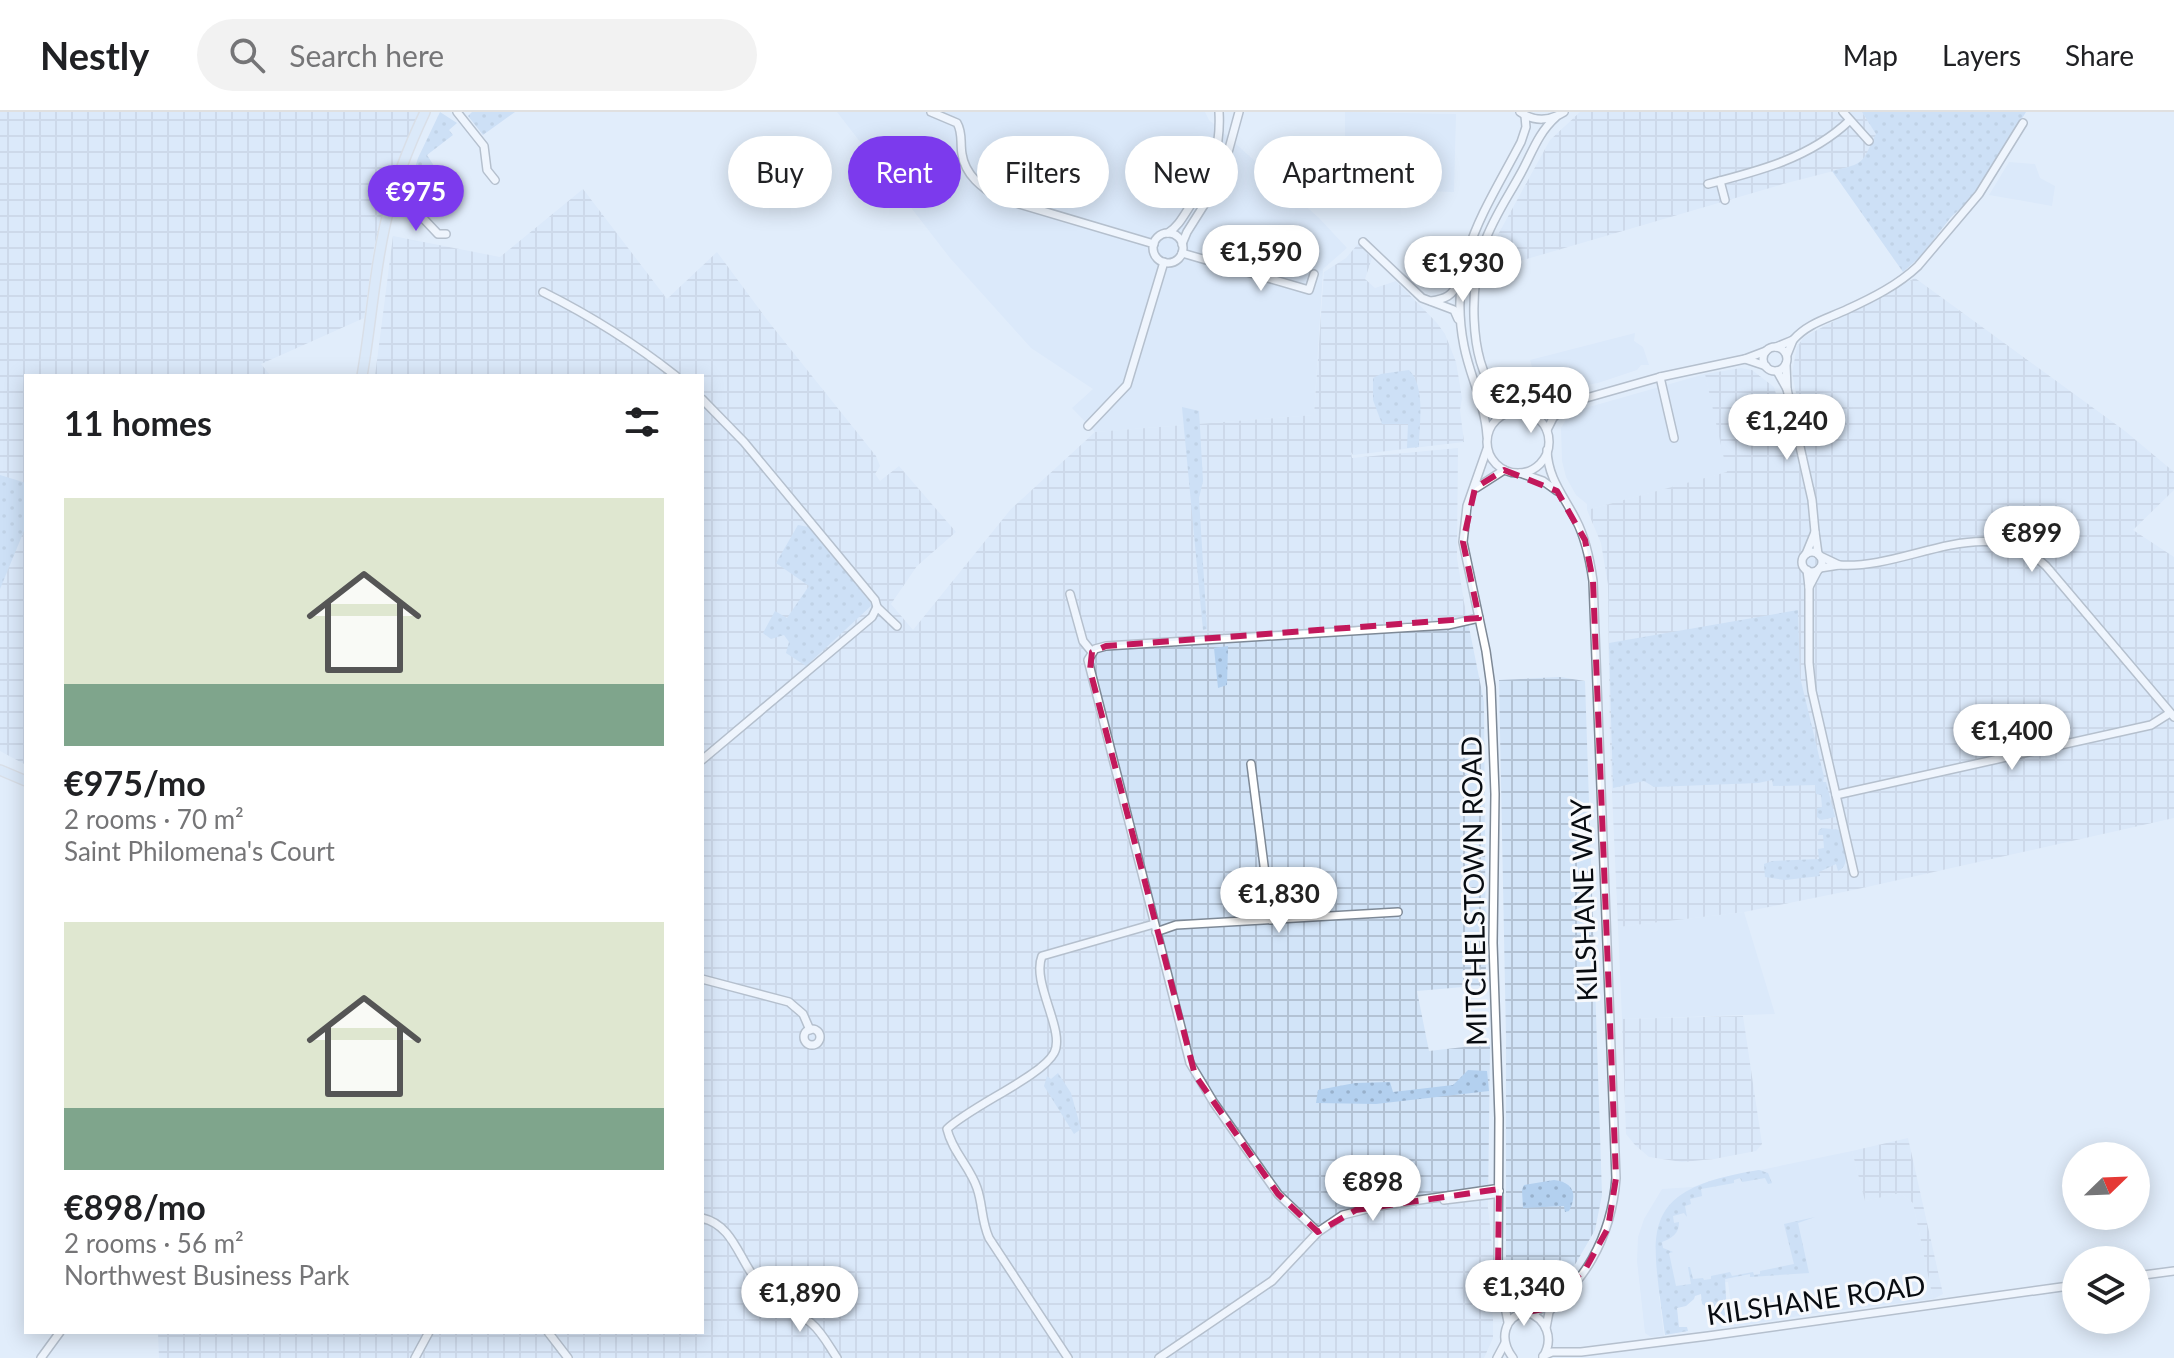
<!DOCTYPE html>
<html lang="en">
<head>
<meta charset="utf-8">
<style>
  body { margin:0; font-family:Lato,sans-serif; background:#f2f2f2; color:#202124; height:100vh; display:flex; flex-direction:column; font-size:30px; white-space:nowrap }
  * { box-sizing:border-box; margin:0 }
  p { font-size:26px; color:#757577 }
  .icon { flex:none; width:44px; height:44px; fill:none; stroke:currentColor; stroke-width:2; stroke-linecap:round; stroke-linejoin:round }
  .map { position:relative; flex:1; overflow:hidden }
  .drawer { position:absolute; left:24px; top:262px; width:680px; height:960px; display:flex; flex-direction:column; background:#fff; border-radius:0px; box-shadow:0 4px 20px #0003 }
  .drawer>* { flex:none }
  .hud { position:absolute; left:728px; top:24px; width:760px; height:72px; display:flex; gap:16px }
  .needle { width:52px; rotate:67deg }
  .buttons { position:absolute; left:2062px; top:1030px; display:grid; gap:16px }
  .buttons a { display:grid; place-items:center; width:88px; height:88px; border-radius:50%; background:#fff; box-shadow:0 4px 20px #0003; font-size:40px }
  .price { position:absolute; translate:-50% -68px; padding:0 18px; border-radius:28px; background:#fff; color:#222; font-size:26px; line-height:52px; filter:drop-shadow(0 2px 4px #0008) }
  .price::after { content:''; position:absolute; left:50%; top:48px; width:24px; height:18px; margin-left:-12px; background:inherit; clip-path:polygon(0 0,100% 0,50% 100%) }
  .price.selected { background:#7c3aed; color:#fff }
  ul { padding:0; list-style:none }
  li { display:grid; align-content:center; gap:16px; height:424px; padding:0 40px }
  li span { display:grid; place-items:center; height:248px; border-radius:0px; color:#555 }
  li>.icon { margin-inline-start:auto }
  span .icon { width:144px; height:144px; fill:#fffc; stroke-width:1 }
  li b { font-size:34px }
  h2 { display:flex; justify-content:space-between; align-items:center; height:96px; padding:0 40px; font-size:34px }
  .chip { padding:0 28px; border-radius:36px; background:#fff; box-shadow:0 4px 20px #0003; font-size:28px; line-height:72px }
  .chip.selected { background:#7c3aed; color:#fff }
  header { display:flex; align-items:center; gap:48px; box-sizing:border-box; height:112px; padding:0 40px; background:#fff; border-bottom:2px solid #e0e0e0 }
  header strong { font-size:38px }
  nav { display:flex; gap:44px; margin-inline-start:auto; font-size:28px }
  .search { width:560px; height:72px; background:#f2f2f2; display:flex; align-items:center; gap:20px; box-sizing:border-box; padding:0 28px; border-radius:44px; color:#757577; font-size:30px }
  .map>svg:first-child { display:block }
</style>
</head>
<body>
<header>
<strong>Nestly</strong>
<div class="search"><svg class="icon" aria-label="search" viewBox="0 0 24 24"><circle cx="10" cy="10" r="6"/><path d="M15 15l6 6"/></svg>Search here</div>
<nav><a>Map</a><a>Layers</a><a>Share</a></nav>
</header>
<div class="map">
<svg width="2174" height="1246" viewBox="0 0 2174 1246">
  <defs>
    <pattern id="industrial-grid" width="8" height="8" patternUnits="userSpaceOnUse" patternTransform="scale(2)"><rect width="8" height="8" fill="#d2e4f8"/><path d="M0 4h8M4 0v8" fill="none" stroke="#b3c2d4"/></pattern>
    <pattern id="grass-dots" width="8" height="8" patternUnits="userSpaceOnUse" patternTransform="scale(2)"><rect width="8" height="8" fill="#b3d0ef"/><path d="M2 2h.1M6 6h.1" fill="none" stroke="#98b1cc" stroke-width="1.8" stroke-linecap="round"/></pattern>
  </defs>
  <rect width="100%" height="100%" fill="#e1edfb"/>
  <g fill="#d2e4f8">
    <path d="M837 0H1205L1209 8 1319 106 1347 136 1323 157 1314 303 1095 320 1072 296 1093 277 1031 236 950 146Z"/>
    <path d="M1345 0 1456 2 1454 80 1424 79V74L1341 75 1345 52Z"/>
    <path d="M2009 50 2035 52 2040 66 2055 74 2052 94 1989 83Z"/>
    <path d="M1635 221 1634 229 1643 235 1649 253H1641L1637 258 1598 271 1540 282 1530 248Z"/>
    <path d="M1705 262 1728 360 1587 398V392L1576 383 1566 365 1562 349 1561 316 1567 306 1582 297Z"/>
    <path d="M1744 800 1775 902 1622 907 1618 815Z"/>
    <path d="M1852 1039 1865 1089 1900 1081 1913 1091 1933 1187 1811 1202 1734 1215 1728 1170 1707 1171 1697 1178 1659 1184 1664 1224 1651 1225 1645 1221 1637 1149 1638 1125 1644 1107 1662 1077 1693 1075 1712 1068Z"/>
  </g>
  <g fill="url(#industrial-grid)">
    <path d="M0 0H419L385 91 374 135 364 206 261 252 271 264H26V653L0 639Z"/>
    <path d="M1580 0H1862L1877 22 1866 47 1857 53 1783 72 1486 159 1495 128 1550 28Z"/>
    <path d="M583 77 667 187 717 140 768 209 876 344 880 354 875 362 880 369 899 354 956 420 917 454 891 492 913 518 1011 397 1095 320 1314 303 1324 160 1346 146 1358 132 1372 146 1365 167 1375 176 1396 169 1437 211 1445 222 1456 250 1462 286 1460 298 1464 330 1353 343 1351 340 1352 346 1458 336 1457 446 1464 490 1484 590 1486 873 1417 879 1429 939 1490 932 1488 1095 1494 1153 1491 1186 1493 1206V1226L1484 1246H159L158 1220H702V264H375L393 124 500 145Z"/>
    <path d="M1915 166 2125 319 2174 360V378L2133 418 2174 445V706L1858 777 1744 800 1618 815 1610 634 1608 473 1601 431 1587 398 1727 360 1705 262 1741 256 1752 258 1774 275 1782 303 1800 301 1792 261 1797 235 1804 225Z"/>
    <path d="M1560 565 1585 569 1602 1083 1595 1118 1576 1151 1554 1175 1533 1190H1528L1520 1188 1506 1166V925L1499 568Z"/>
    <path d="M1743 904 1762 1032 1756 1039 1714 1047 1682 1050 1649 1045 1635 1033 1626 1022 1622 907Z"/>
    <path d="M1908 1026 1943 1182 1933 1187 1913 1091 1900 1081 1865 1089 1852 1039Z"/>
  </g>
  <g fill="url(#grass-dots)">
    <path d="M440 0 457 11 449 18 453 23 427 43 438 60V64L421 73 413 85H406L418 46Z"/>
    <path d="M472 0H515L483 23 468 4Z"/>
    <path d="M1862 0H2026L1974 84 1951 105 1921 144 1903 160 1832 59C1866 51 1861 52 1876 22Z"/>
    <path d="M1409 258C1426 275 1419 313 1419 335L1407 336 1408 312H1382L1373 288V266L1381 262Z"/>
    <path d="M1182 295 1199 299 1203 369 1199 386 1207 517 1203 518Z"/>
    <path d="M0 363 26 371V414L0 477Z"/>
    <path d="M798 413 813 416 872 493 806 554 786 541 789 530 784 523 771 527 763 521 775 499 787 506 809 474 776 451Z"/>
    <path d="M1798 498 1800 565 1824 665 1823 670H1826L1835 705 1821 708 1817 705V696L1822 695 1821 683 1816 682 1815 673 1773 674 1772 668 1758 671 1654 675 1644 669 1613 676 1609 531Z"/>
    <path d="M1228 534 1227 573 1218 576 1214 536Z"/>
    <path d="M1822 716 1840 718C1842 731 1853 752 1838 759L1836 752 1819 760 1820 764 1785 768 1765 765 1764 752 1772 749 1819 747 1818 737 1824 736 1823 723H1818L1819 718Z"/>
    <path d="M1468 958 1487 959 1489 979 1376 992 1316 991 1318 978 1355 971 1390 970 1393 980 1453 973Z"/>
    <path d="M1058 961 1071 981 1081 1017 1074 1022 1044 974 1047 964 1051 967Z"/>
    <path d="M1759 1058 1768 1061 1772 1071 1768 1072 1765 1066 1742 1070 1740 1066 1734 1068V1071L1701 1077 1702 1084 1690 1087 1691 1092 1685 1094 1687 1105 1684 1101 1673 1104 1674 1111 1679 1110C1679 1122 1672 1126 1662 1130L1663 1136 1673 1140 1669 1141 1676 1174 1691 1172 1688 1155H1690L1693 1167 1703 1166 1704 1168 1711 1167V1164L1730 1160 1732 1164 1753 1160 1754 1163 1760 1162V1159L1794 1152 1784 1112 1815 1105 1798 1111 1809 1161 1750 1165V1162L1725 1167 1727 1202 1721 1205 1702 1192 1701 1182 1695 1184 1694 1187 1686 1194 1677 1196 1679 1215H1687L1688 1219 1665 1223C1652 1119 1634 1078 1759 1058Z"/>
    <path d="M1554 1068C1573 1070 1578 1082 1569 1099L1565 1100 1564 1094 1523 1096 1522 1078 1524 1073Z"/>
  </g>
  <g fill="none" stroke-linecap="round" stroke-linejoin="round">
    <g stroke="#7e8996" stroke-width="10">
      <g id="minor">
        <path d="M457 0 484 34 487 58 495 68"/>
        <path d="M931 0 957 11C963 21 960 31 962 42 965 63 982 76 999 86L1154 132"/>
        <path d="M1520 0C1534 10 1550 9 1564 0"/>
        <path d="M1843 0 1869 29"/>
        <path d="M1720 69 1725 88"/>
        <path d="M1708 72C1759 59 1810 46 1849 9"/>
        <path d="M390 92 420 103 438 122H446"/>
        <path d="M1168 121C1179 114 1184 103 1192 91 1212 62 1221 35 1219 0"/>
        <circle cx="1168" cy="136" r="15"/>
        <path d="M1363 130 1422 186 1454 198 1458 207"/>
        <path d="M1182 132 1187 120 1221 66 1239 0"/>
        <path d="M1182 141 1309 178 1314 162"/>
        <path d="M543 180C591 204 634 231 676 264"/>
        <path d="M1431 189C1445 187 1453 184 1458 170"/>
        <path d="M1793 228C1808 211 1827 207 1848 197 1872 186 1898 173 1918 154L1979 82 2023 11"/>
        <path d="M1776 235 1793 228 1787 243"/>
        <circle cx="1775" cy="247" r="12"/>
        <path d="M1766 254 1745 247 1766 239"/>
        <path d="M1777 259 1787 277 1786 252"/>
        <path d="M1660 265 1674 326"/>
        <path d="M1787 277 1812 388 1815 420"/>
        <path d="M702 287 744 330 875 488 877 495 897 514"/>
        <path d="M1519 299C1511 293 1501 287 1495 280 1468 244 1470 172 1484 132 1493 106 1508 85 1521 61 1532 41 1538 21 1556 5"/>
        <circle cx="1518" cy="330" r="31"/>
        <path d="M1530 302 1660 265 1745 247"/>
        <path d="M1088 314 1127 273 1164 150"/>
        <path d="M1547 318 1553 306 1565 293"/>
        <path d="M1487 324C1485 292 1470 265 1464 234 1447 149 1484 101 1521 30L1526 15 1525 4"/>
        <path d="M1487 337 1467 394 1463 430 1486 539 1491 575 1495 682 1493 831 1499 1006 1498 1160 1508 1210"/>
        <path d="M1520 361 1543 369 1557 379"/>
        <path d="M1476 376 1504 358"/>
        <circle cx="1812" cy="450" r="10"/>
        <path d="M1806 442 1815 420 1818 442"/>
        <path d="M1839 453C1909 458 1985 397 2046 454L2174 605"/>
        <path d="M1820 456 1839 453 1820 444"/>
        <path d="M1807 458 1809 475 1818 458"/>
        <path d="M1809 475V551L1812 579 1854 761"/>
        <path d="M1070 482 1083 529 1092 540"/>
        <path d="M702 648 872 505 877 495"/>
        <path d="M1251 652 1271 808"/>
        <path d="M1836 683 2151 613 2170 601"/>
        <path d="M1156 820 1176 813 1398 800"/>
        <path d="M702 867 789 890 803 902 810 918"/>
        <circle cx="812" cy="925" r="8"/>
        <path d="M1444 1088 1494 1082 1499 1079"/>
        <path d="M702 1106C729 1112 737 1139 750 1159 767 1184 789 1193 811 1211 822 1220 829 1234 837 1246"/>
        <path d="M1318 1120 1278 1082 1214 991 1190 951 1088 548 1095 537 1106 534 1448 513 1479 506"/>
        <path d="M2136 1164 2174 1159"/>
        <path d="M1531 1201C1585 1183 1612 1119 1616 1066L1593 469C1590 448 1586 427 1576 408 1564 384 1548 367 1547 338"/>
        <path d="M1546 1216 1549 1200 1555 1192"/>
        <path d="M548 1220 568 1246"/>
        <path d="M1543 1244 1552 1240H1581L1708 1224 2076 1173"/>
        <path d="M41 1246 60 1220"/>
        <path d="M415 1246 429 1220"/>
        <path d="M1068 1246 989 1126C981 1108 983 1093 977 1076 970 1055 952 1039 947 1017 971 994 1042 964 1054 941 1066 919 1031 871 1042 844L1154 812"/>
        <path d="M1159 1246 1272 1169 1318 1120 1343 1103 1379 1094 1494 1077 1499 1079"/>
        <path d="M1497 1246 1505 1231"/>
        <path d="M1513 1246C1499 1228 1503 1204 1527 1200 1547 1207 1554 1227 1543 1245"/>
      </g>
    </g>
    <g stroke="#cececf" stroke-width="12">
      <g id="major">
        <path d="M362 264C372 207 375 148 390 93 398 60 411 30 425 0"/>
        <path d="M0 658 26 669"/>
      </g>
    </g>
    <use href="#minor" stroke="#fff" stroke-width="7"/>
    <use href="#major" stroke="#d3e4f7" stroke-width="9"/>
  </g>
  <path d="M0 0H2174V1246H0ZM1504 358 1557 379 1585 428 1593 469 1616 1066 1608 1116 1586 1156 1544 1197 1522 1201 1505 1186 1498 1160 1499 1077 1356 1098 1318 1120 1278 1082 1195 963 1090 558 1092 540 1106 534 1479 506 1463 430 1475 376Z" fill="#e1edfb" fill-opacity=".55" fill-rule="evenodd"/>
  <path fill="none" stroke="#c2185b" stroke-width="6" stroke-dasharray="16 10" stroke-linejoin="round" d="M1504 358 1557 379 1585 428 1593 469 1616 1066 1608 1116 1586 1156 1544 1197 1522 1201 1505 1186 1498 1160 1499 1077 1356 1098 1318 1120 1278 1082 1195 963 1090 558 1092 540 1106 534 1479 506 1463 430 1475 376Z"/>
  <g text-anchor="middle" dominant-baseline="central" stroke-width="6" stroke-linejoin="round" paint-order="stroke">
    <g font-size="28" fill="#080c11" stroke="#f7f9fc">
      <text transform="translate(1473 779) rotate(-91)">MITCHELSTOWN ROAD</text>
      <text transform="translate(1583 788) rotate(-92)">KILSHANE WAY</text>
      <text transform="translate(1816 1187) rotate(-8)">KILSHANE ROAD</text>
    </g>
  </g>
</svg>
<div class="buttons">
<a><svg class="needle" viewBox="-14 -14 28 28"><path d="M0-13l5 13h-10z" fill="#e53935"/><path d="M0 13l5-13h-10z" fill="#757577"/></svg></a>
<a><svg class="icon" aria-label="layers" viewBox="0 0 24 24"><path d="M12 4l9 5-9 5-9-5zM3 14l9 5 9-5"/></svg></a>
</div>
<b class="price selected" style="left:416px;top:121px">€975</b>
<b class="price" style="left:1261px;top:181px">€1,590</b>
<b class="price" style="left:1463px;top:192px">€1,930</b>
<b class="price" style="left:1531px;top:323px">€2,540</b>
<b class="price" style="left:1787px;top:350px">€1,240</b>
<b class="price" style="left:2032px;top:462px">€899</b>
<b class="price" style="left:2012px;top:660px">€1,400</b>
<b class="price" style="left:1279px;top:823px">€1,830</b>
<b class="price" style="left:1373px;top:1111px">€898</b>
<b class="price" style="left:1524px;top:1216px">€1,340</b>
<b class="price" style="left:800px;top:1222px">€1,890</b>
<div class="hud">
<a class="chip">Buy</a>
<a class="chip selected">Rent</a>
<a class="chip">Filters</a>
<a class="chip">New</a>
<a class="chip">Apartment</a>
</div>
<section class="drawer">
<h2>11 homes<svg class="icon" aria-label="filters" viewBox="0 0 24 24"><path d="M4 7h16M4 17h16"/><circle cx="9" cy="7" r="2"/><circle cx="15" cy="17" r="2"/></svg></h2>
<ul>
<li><span style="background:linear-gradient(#dfe7d0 75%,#7fa58c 0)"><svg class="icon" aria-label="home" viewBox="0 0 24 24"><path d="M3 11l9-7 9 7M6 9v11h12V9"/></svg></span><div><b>€975/mo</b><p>2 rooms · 70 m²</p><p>Saint Philomena's Court</p></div></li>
<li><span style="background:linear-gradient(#dfe7d0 75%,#7fa58c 0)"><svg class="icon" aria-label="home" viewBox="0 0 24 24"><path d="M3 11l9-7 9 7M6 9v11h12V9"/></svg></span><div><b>€898/mo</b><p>2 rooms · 56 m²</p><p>Northwest Business Park</p></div></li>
</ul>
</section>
</div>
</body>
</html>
